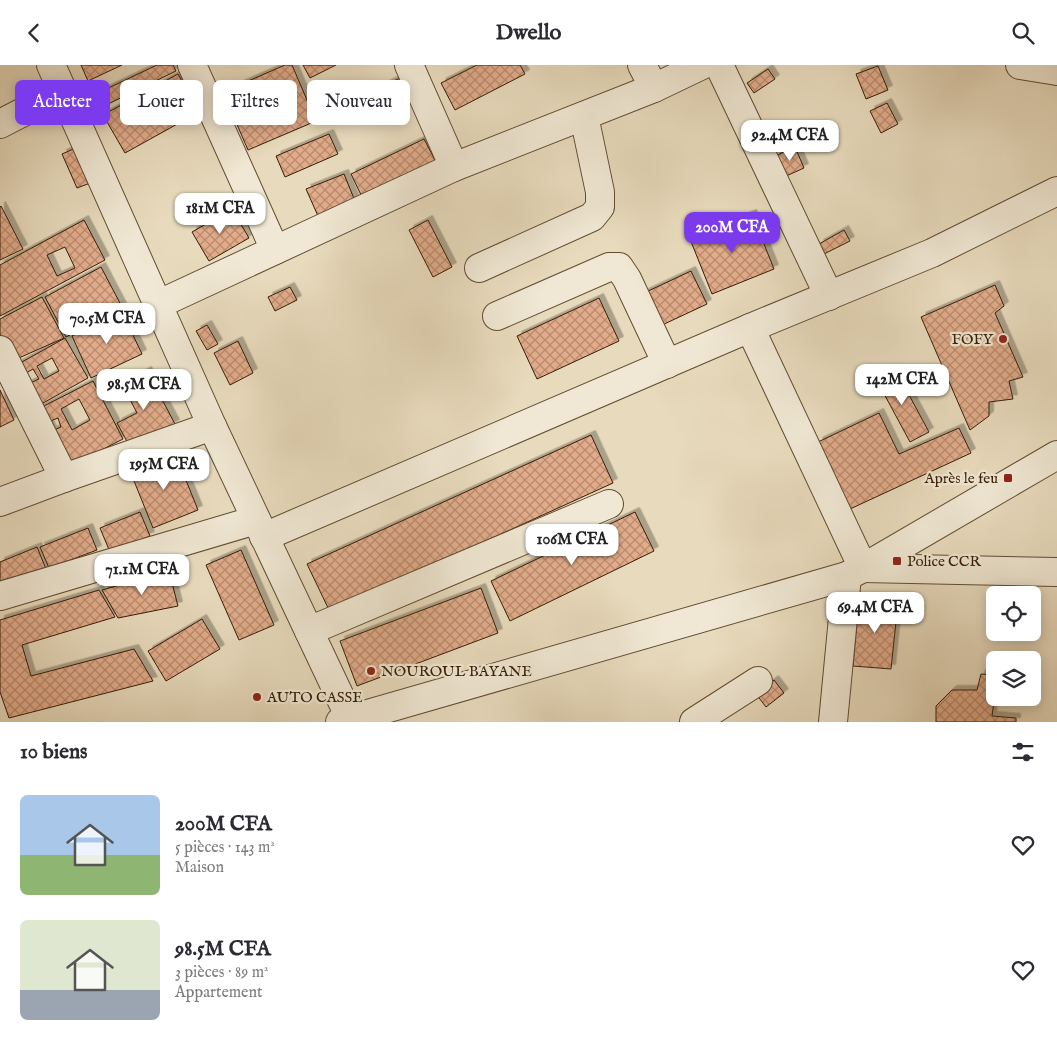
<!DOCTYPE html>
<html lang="fr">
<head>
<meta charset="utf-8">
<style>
  body { margin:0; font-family:"IM FELL English",serif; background:#f2f2f3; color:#2b2b33; height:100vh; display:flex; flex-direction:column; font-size:19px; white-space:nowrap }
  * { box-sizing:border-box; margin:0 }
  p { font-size:16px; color:#7c7c81 }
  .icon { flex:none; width:28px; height:28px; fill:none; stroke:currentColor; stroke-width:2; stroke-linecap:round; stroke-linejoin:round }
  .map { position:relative; height:657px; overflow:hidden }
  .details { display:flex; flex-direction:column; background:#fff; flex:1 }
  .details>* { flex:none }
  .banner { position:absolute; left:15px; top:15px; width:500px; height:45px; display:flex; gap:10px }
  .fabs { position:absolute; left:986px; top:521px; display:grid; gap:10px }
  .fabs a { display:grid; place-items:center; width:55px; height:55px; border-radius:8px; background:#fff; box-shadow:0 2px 12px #0003; font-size:25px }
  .price { position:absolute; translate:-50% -42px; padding:0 11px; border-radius:10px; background:#fff; color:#222; font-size:16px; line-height:32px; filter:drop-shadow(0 1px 2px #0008) }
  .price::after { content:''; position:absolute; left:50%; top:30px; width:15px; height:11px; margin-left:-8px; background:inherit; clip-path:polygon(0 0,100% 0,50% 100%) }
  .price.selected { background:#7c3aed; color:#fff }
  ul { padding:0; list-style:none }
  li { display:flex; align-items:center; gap:15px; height:125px; padding:0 20px }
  li span { display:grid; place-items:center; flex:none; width:140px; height:100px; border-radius:8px; color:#555 }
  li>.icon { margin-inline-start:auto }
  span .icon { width:60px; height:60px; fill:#fffc; stroke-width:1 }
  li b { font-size:21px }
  h2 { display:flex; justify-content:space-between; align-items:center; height:60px; padding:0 20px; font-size:21px }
  .pill { padding:0 18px; border-radius:8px; background:#fff; box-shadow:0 2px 12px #0003; font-size:18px; line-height:45px }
  .pill.selected { background:#7c3aed; color:#fff }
  header { display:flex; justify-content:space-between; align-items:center; height:65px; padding:0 20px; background:#fff; font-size:22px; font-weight:700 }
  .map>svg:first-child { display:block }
</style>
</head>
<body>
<header><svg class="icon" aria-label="back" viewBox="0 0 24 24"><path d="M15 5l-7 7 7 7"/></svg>Dwello<svg class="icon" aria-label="search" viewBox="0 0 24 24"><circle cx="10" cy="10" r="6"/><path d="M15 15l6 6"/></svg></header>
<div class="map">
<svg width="1057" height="657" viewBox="0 0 1057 657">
  <defs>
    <pattern id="building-cross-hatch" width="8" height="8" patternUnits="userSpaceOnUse" patternTransform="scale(1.25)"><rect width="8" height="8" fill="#e2ac8b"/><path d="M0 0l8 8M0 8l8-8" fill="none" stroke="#b88b6f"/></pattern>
    <filter id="shadow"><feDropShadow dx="4.5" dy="-4.5" stdDeviation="0" flood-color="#0004"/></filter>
  </defs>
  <rect width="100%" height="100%" fill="#e8dbbd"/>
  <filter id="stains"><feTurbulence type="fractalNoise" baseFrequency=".004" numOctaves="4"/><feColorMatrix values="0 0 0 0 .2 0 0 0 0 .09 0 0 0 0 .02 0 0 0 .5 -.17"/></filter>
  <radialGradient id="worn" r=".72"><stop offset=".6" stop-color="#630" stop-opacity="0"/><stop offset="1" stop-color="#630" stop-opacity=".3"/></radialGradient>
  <g fill="url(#building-cross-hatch)" stroke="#361d04" fill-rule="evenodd" filter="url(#shadow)">
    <path d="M81 0H122L88 16Z"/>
    <path d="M157 0H173L176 6 104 41 98 28Z"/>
    <path d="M285 0H292L316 56 248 85 223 27Z"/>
    <path d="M303 0H336L310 13Z"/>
    <path d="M477 0H520L525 9 455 45 441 18Z"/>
    <path d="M878 1 888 25 866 34 856 9Z"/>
    <path d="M768 4 775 14 754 28 747 18Z"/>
    <path d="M178 9 199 47 125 88 103 50Z"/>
    <path d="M405 11 411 24 334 57 328 45Z"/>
    <path d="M887 38 898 59 881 68 870 46Z"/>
    <path d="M329 69 338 89 285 112 276 91Z"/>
    <path d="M424 74 437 99 363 134 351 109Z"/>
    <path d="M78 82 93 117 77 123 62 89Z"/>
    <path d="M795 82 804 103 784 112 775 91Z"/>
    <path d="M344 109 355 136 318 151 306 124Z"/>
    <path d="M1 141 23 184 0 195V142Z"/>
    <path d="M232 144 249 173 209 196 192 167Z"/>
    <path d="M752 149 774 204 712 229 690 174Z"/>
    <path d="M84 155 105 195 0 251V200ZM65 182 75 203 57 211 47 190Z"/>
    <path d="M428 155 452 202 433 212 409 165Z"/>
    <path d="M844 165 850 176 824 189 819 179Z"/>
    <path d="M101 202 122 242 66 272 45 232Z"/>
    <path d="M691 206 707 239 660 261 644 228Z"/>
    <path d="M995 220 1004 241 995 248 1023 312 1009 316 1013 334 989 337V351L970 365 921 252Z"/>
    <path d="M290 222 297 235 275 246 268 232Z"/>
    <path d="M42 232 64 273 12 296 0 269V254Z"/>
    <path d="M599 233 619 276 537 314 517 271Z"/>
    <path d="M122 247 142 289 91 313 72 271Z"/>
    <path d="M207 260 218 279 207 285 196 266Z"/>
    <path d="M65 273 88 313 36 342 13 302ZM52 293 59 306 44 314 37 301ZM33 304 39 314 26 320 21 311Z"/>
    <path d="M238 276 253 308 230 320 214 288Z"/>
    <path d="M895 304 929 367 910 377 876 314Z"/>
    <path d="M147 306 175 359 130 382 117 358 137 348 122 319Z"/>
    <path d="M93 316 123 374 68 402 38 344ZM79 334 90 355 72 365 61 344ZM58 353 61 362 52 366 48 357Z"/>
    <path d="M0 325 14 355 0 362Z"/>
    <path d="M879 348 899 389 959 363 971 388 850 444 818 377Z"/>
    <path d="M591 370 613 418 330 547 307 499Z"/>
    <path d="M175 388 198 445 153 463 130 406Z"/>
    <path d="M140 447 150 471 110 487 100 463Z"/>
    <path d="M635 447 654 486 510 556 491 516Z"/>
    <path d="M88 463 97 485 49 503 40 482Z"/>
    <path d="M37 482 46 504 0 523V497Z"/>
    <path d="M241 485 274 560 239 575 206 500Z"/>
    <path d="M169 506 178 541 118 553 102 525Z"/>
    <path d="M481 523 498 568 357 621 340 576Z"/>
    <path d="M99 525 115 552 22 580 31 611 134 584 153 616 9 653 0 627V555Z"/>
    <path d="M859 534 898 538 891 604 853 601Z"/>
    <path d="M202 554 220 584 166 616 148 586Z"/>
    <path d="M981 609 995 610V630L992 651 1016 653V657H936V641L952 625H977Z"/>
    <path d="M774 615 784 628 766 642 756 629Z"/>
  </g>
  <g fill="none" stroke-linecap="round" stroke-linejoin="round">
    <g stroke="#624c32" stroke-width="30">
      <g id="minor">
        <path d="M51 0 212 361 352 657"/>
        <path d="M192 0 275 185"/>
        <path d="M409 0 454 102"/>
        <path d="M642 0 654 23"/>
        <path d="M719 0 829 231"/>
        <path d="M1020 0 1057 6"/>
        <path d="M0 59 62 27"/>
        <path d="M479 203 592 152 600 142V127L584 51"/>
        <path d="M157 240 454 102 654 23 702 0"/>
        <path d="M497 251 609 202H619L627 214 667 299"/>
        <path d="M750 263 863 503 1057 507"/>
        <path d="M0 285 64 413"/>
        <path d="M0 437 64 413 212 361"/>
        <path d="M264 472 750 263 932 188 1057 126"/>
        <path d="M0 531 256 455"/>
        <path d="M309 566 609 439"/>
        <path d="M340 657 847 511 863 503 1057 390"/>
        <path d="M694 657 758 616"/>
        <path d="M833 657 847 511"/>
      </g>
    </g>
    <use href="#minor" stroke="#f0e8d4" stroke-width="28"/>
  </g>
  <g fill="#8f2418" stroke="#f0e8d4" stroke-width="2">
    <circle cx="1003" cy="274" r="5"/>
    <rect x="1003" y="408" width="10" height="10" rx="2.5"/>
    <rect x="892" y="491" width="10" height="10" rx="2.5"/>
    <circle cx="371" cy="606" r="5"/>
    <circle cx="257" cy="632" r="5"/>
  </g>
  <g text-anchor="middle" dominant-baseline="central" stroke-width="4.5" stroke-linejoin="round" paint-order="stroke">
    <g font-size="15" fill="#361d04" stroke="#f0e8d4" text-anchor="start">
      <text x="993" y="274" text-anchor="end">FOFY</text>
      <text x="998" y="413" text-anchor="end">Après le feu</text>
      <text x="907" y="496">Police CCR</text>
      <text x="381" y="606">NOUROUL BAYANE</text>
      <text x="267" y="632">AUTO CASSE</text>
    </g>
  </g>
  <rect width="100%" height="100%" filter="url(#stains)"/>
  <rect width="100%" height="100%" fill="url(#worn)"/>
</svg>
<div class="fabs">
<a><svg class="icon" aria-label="locate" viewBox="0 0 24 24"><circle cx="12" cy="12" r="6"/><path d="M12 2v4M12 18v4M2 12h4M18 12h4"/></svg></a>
<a><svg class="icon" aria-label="layers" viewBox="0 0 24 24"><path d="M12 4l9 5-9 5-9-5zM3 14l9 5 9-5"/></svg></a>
</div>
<b class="price" style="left:790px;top:97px">92.4M CFA</b>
<b class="price" style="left:220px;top:170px">181M CFA</b>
<b class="price selected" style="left:732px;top:189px">200M CFA</b>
<b class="price" style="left:107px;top:280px">70.5M CFA</b>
<b class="price" style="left:902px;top:341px">142M CFA</b>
<b class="price" style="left:144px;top:346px">98.5M CFA</b>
<b class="price" style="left:164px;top:426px">195M CFA</b>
<b class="price" style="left:572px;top:501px">106M CFA</b>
<b class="price" style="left:142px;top:531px">71.1M CFA</b>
<b class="price" style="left:875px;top:569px">69.4M CFA</b>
<div class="banner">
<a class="pill selected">Acheter</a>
<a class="pill">Louer</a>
<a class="pill">Filtres</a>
<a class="pill">Nouveau</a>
</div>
</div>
<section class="details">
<h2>10 biens<svg class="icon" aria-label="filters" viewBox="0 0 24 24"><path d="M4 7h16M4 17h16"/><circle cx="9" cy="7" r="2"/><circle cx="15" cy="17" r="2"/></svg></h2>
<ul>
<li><span style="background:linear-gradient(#a9c7e8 60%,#8fb573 0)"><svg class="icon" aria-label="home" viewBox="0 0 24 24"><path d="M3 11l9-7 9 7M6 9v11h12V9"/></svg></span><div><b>200M CFA</b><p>5 pièces · 143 m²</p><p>Maison</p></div><svg class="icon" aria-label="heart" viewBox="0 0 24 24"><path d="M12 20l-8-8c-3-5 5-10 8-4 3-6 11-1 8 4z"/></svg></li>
<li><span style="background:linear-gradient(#dfe7d0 70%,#9aa5b1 0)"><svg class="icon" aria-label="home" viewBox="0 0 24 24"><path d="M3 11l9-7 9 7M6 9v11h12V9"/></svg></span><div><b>98.5M CFA</b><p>3 pièces · 89 m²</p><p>Appartement</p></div><svg class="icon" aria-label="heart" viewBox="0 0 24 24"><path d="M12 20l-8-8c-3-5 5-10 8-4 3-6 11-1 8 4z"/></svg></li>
</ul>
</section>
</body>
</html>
